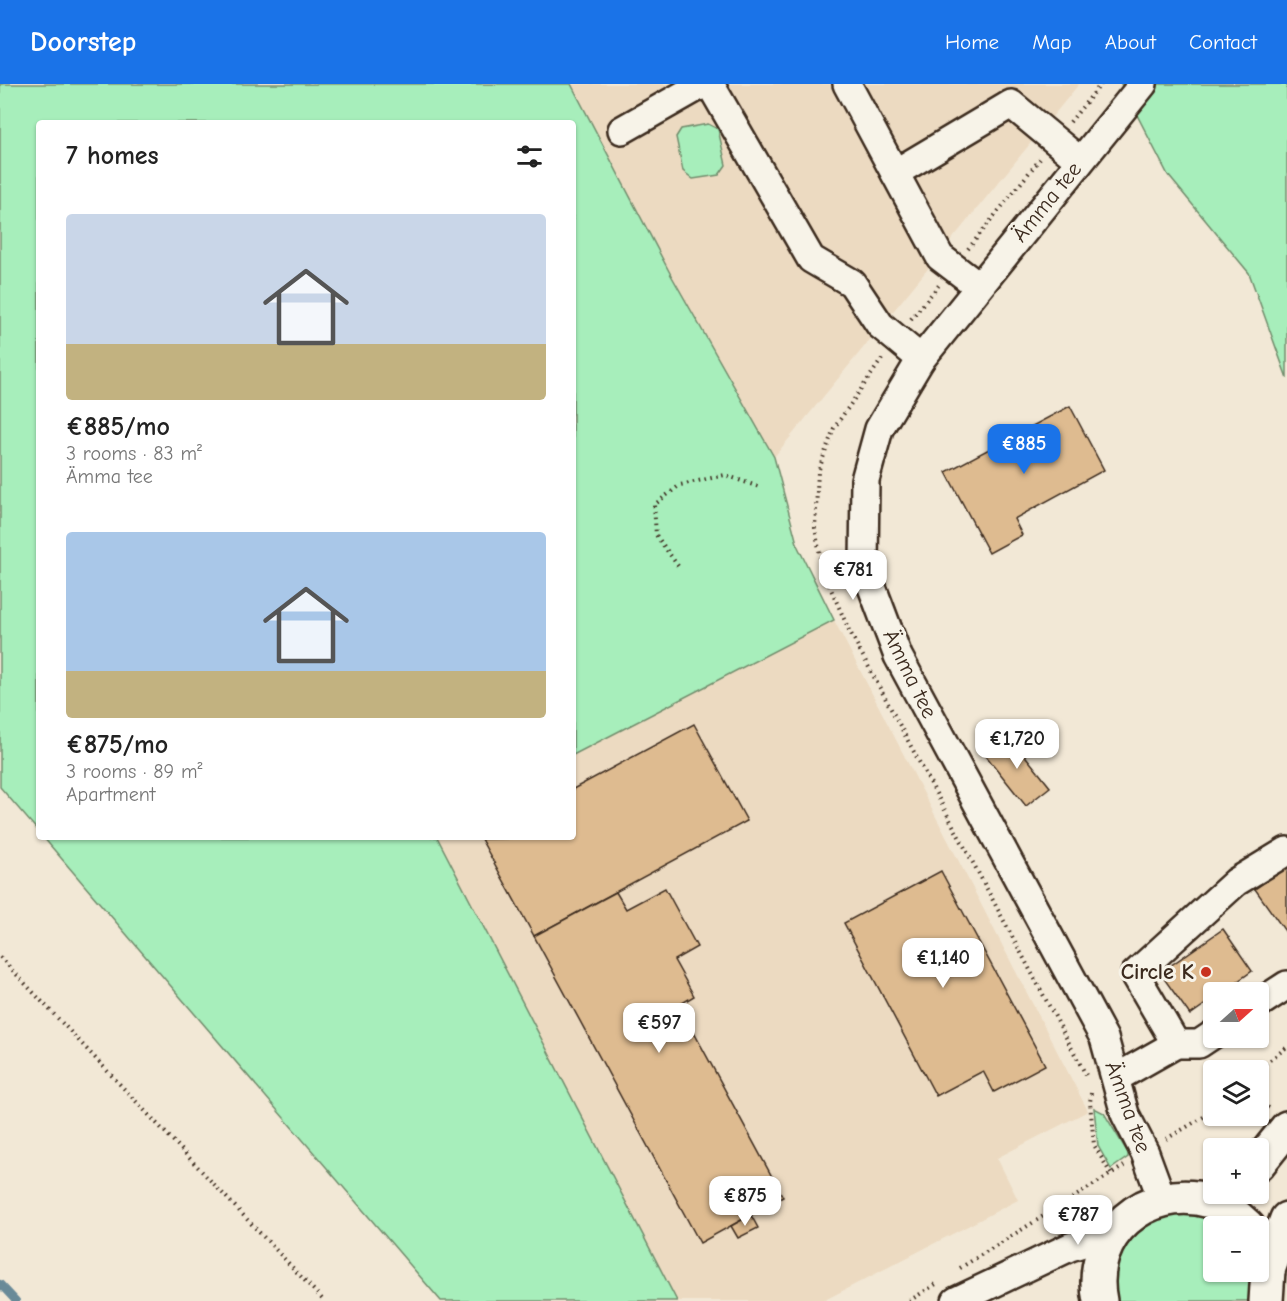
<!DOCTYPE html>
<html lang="en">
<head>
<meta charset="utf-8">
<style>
  body { margin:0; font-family:"Comic Neue",sans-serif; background:#f2f2f2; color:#222; height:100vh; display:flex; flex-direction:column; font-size:22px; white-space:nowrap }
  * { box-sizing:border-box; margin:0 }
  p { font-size:20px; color:#767676 }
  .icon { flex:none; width:33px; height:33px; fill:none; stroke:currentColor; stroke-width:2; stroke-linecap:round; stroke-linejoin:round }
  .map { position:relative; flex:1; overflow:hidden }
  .panel { position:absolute; left:36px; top:36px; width:540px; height:720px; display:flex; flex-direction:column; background:#fff; border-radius:6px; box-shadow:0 2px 4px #0004 }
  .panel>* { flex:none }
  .needle { width:39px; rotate:69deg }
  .fabs { position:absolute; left:1203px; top:898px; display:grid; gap:12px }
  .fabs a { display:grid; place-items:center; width:66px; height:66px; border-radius:6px; background:#fff; box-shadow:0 2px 4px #0004; font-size:30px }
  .price { position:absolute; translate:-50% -51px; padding:0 14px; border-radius:12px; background:#fff; color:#222; font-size:20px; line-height:39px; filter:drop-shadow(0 2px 3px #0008) }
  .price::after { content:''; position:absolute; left:50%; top:36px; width:18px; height:14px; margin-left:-9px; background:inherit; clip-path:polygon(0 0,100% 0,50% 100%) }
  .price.current { background:#1a73e8; color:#fff }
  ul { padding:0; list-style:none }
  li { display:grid; align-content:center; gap:12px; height:318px; padding:0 30px }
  li span { display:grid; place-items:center; height:186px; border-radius:6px; color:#555 }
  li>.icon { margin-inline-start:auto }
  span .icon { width:108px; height:108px; fill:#fffc; stroke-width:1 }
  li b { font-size:26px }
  h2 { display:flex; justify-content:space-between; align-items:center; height:72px; padding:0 30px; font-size:26px }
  header { display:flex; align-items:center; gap:36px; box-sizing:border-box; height:84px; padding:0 30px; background:#1a73e8; color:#fff }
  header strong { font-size:28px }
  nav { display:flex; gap:33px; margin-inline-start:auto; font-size:21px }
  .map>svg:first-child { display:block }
</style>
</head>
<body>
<header>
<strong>Doorstep</strong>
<nav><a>Home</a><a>Map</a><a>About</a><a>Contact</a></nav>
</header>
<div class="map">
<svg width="1287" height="1217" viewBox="0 0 1287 1217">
  <rect width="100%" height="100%" fill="#f2e8d6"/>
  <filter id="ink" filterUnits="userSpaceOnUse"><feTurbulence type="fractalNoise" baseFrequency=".0167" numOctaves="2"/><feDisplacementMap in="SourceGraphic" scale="12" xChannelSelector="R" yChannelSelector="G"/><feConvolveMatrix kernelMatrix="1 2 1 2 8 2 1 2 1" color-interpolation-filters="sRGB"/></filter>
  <g filter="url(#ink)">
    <g fill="#ecdac1">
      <path d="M571 0H1079L774 373 671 191Z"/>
      <path d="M834 536 1088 1027 997 1074 1018 1116 823 1217H677L437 753H573V671Z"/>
    </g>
    <g fill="#a7eebb" stroke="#718c6c" stroke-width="1.5">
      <path d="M0 0H571L671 191 774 373 798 463 834 536 573 671V39H39V748L0 703Z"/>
      <path d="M1121 0H1287V294L1249 189 1168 91Z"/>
      <path d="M708 40 718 45 726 81 719 91 693 95 683 87 676 53 681 45Z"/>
      <path d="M43 753H437L677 1217H441Z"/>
      <path d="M1094 1024 1104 1029 1128 1069V1073L1111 1085 1098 1062Z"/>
      <path d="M1197 1127 1231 1143H1214V1188H1255L1252 1217H1114L1113 1179 1118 1165 1156 1131Z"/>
    </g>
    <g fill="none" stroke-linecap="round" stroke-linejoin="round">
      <path stroke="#698a98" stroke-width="8" d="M0 1200 16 1217"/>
    </g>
    <g fill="#debb90" stroke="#3b2a1e" stroke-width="1.5">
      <path d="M1070 322 1104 386 1014 435 1022 451 989 469 946 388Z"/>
      <path d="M694 640 747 737 534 852 481 755 573 753V705Z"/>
      <path d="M1007 649 1050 703 1026 722 983 668Z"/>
      <path d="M1287 782V850L1255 805Z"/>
      <path d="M941 787 1045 981 994 1008 983 987 936 1012 844 839Z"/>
      <path d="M665 804 697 863 674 876 694 912 679 921 783 1113 700 1159 534 852 616 808 626 825Z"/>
      <path d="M1223 845 1252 887 1221 909H1214V914L1190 931 1160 889Z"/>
      <path d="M751 1131 758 1144 738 1154 731 1142Z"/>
    </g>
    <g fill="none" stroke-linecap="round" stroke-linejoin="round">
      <g stroke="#3b2a1e" stroke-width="32">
        <g id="minor">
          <path d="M710 0 811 175 852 199 880 241 921 275"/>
          <path d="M847 0 940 173 978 202"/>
          <path d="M1143 0 921 275 879 345 865 396 864 482 898 572 1104 954 1125 1030 1145 1069 1162 1115"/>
          <path d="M622 46 703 0"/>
          <path d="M895 89 1011 20 1080 77"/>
          <path d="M1258 920 1287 901"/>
          <path d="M1176 960 1135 890 1236 798 1287 767"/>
          <path d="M1116 994 1176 960H1199L1214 950"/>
          <path d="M956 1217 1070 1163 1112 1150"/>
        </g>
      </g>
      <g stroke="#3b2a1e" stroke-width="38">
        <g id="major">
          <path d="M1258 1080 1287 1044"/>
          <path d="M1258 1159 1268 1186 1266 1217"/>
          <path d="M1268 1186 1287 1135"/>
          <path d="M1100 1217C1086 1151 1147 1099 1210 1117 1225 1121 1237 1133 1248 1143"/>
        </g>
      </g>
      <g stroke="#3b2a1e" stroke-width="4" stroke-dasharray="1.5 4.5" stroke-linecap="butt">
        <path d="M1070 38 1101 0"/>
        <path d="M968 165 1040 75"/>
        <path d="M911 235 939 201"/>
        <path d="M882 275 834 344 818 388 815 444 823 487 849 546 1086 991"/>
        <path d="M678 482 656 451 654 421 680 401 725 391 759 403"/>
        <path d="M0 873 324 1217"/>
        <path d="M1256 987 1287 963"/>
        <path d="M1091 1009 1090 1019 1094 1061 1111 1090"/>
        <path d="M1258 1016 1270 1025"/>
        <path d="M1166 1055 1214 1027"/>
        <path d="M960 1184 1124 1082"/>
        <path d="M909 1217 936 1200"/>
      </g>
      <use href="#minor" stroke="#f7f3e8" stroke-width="27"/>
      <use href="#major" stroke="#f7f3e8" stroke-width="33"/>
    </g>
  </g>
  <circle fill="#c8321e" stroke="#f7f3e8" stroke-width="2" cx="1206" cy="888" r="6"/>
  <g text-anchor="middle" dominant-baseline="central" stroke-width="6" stroke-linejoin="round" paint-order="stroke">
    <g font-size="22" fill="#3b2a1e" stroke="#f7f3e8">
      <text transform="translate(1047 118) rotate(-51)">Ämma tee</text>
      <text transform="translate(910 590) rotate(64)">Ämma tee</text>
      <text transform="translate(1128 1023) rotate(70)">Ämma tee</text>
    </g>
    <g font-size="22" font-weight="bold" fill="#3b2a1e" stroke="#f7f3e8" text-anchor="end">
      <text x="1194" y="888">Circle K</text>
    </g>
  </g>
</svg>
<div class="fabs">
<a><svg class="needle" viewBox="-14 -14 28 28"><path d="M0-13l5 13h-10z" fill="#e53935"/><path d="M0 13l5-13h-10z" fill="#767676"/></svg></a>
<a><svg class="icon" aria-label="layers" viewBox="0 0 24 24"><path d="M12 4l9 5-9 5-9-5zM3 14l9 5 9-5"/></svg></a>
<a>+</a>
<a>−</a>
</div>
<b class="price current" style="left:1024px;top:391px">€885</b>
<b class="price" style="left:853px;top:517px">€781</b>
<b class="price" style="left:1017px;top:686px">€1,720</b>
<b class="price" style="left:943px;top:905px">€1,140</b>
<b class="price" style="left:659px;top:970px">€597</b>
<b class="price" style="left:745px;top:1143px">€875</b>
<b class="price" style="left:1078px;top:1162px">€787</b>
<section class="panel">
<h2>7 homes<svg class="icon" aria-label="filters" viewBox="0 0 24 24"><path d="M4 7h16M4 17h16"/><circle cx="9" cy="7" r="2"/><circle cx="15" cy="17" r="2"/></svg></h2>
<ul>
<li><span style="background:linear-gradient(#c9d6e8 70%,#c2b280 0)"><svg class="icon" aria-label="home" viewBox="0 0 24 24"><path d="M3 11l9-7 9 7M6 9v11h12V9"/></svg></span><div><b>€885/mo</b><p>3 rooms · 83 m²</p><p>Ämma tee</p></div></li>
<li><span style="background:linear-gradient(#a9c7e8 75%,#c2b280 0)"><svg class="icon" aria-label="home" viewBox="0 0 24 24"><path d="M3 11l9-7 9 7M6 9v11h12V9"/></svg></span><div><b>€875/mo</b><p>3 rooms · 89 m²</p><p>Apartment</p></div></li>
</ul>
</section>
</div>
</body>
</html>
